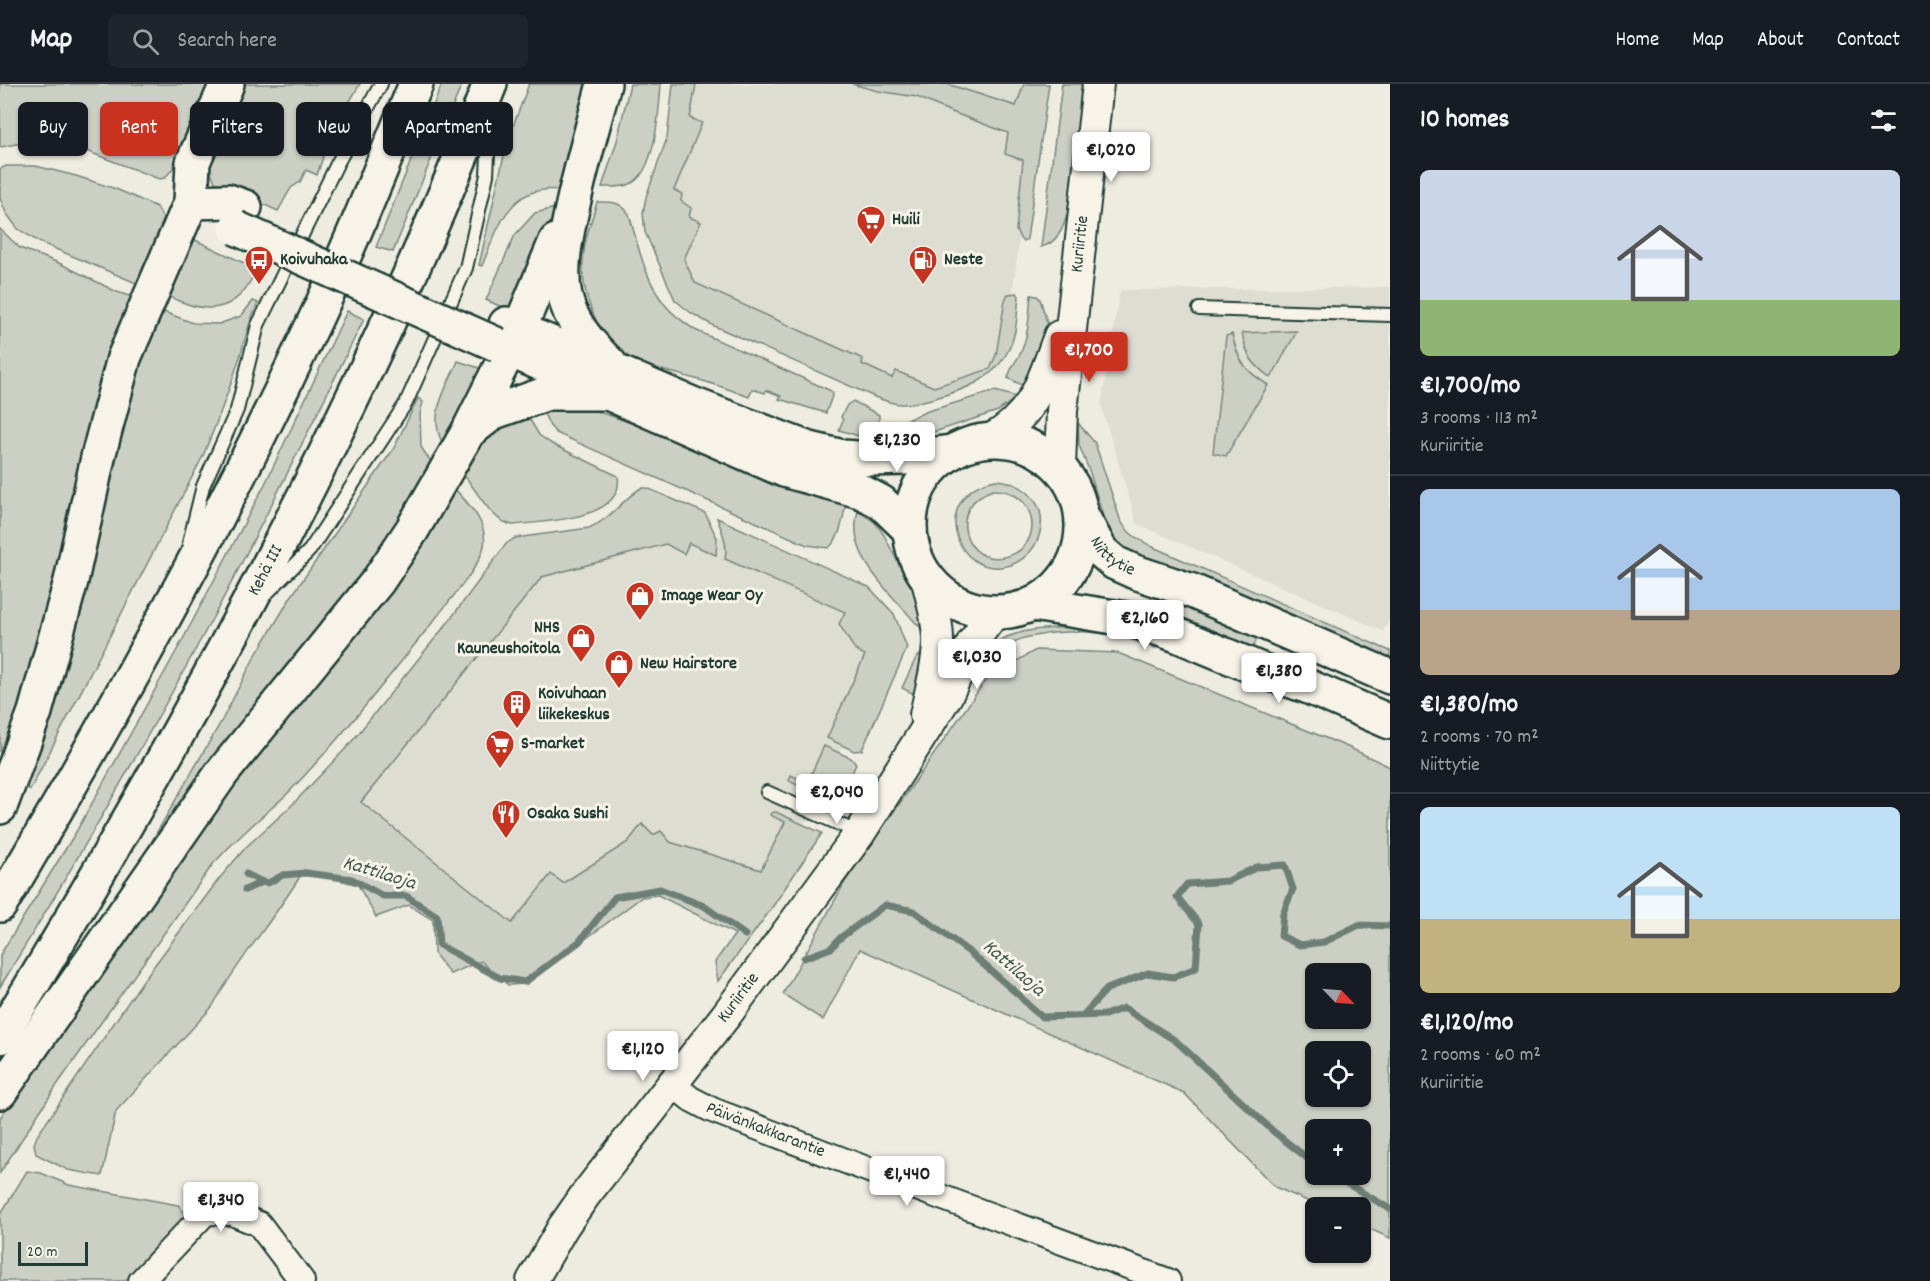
<!DOCTYPE html>
<html lang="en">
<head>
<meta charset="utf-8">
<style>
  body { margin:0; font-family:Dekko,sans-serif; background:#20242c; color:#f1f3f6; height:100vh; display:flex; flex-direction:column; font-size:22px; white-space:nowrap }
  * { box-sizing:border-box; margin:0 }
  p { font-size:20px; color:#9ea1a6 }
  .icon { flex:none; width:33px; height:33px; fill:none; stroke:currentColor; stroke-width:2; stroke-linecap:round; stroke-linejoin:round }
  .map { position:relative; flex:1; overflow:hidden }
  .details { display:flex; flex-direction:column; background:#171b24; width:540px }
  .details>* { flex:none }
  .top-card { position:absolute; left:18px; top:18px; width:570px; height:54px; display:flex; gap:12px }
  .needle { width:39px; rotate:115deg }
  .buttons { position:absolute; left:1305px; top:879px; display:grid; gap:12px }
  .buttons a { display:grid; place-items:center; width:66px; height:66px; border-radius:9px; background:#171b24; box-shadow:0 2px 4px #0004; font-size:30px }
  .scale { position:absolute; left:18px; bottom:15px; width:70px; box-sizing:border-box; padding-left:6px; border:3px solid #1f3d34; border-top:0; font-size:16px; line-height:21px; white-space:nowrap; color:#1f3d34; -webkit-text-stroke:4px #f7f3e8; paint-order:stroke }
  .price { position:absolute; translate:-50% -51px; padding:0 14px; border-radius:6px; background:#fff; color:#222; font-size:20px; line-height:39px; filter:drop-shadow(0 2px 3px #0008) }
  .price::after { content:''; position:absolute; left:50%; top:36px; width:18px; height:14px; margin-left:-9px; background:inherit; clip-path:polygon(0 0,100% 0,50% 100%) }
  .price.selected { background:#c8321e; color:#fff }
  ul { padding:0; list-style:none }
  li { display:grid; align-content:center; gap:12px; height:318px; padding:0 30px }
  li+li { border-top:2px solid #363941 }
  li span { display:grid; place-items:center; height:186px; border-radius:9px; color:#555 }
  li>.icon { margin-inline-start:auto }
  span .icon { width:108px; height:108px; fill:#fffc; stroke-width:1 }
  li b { font-size:26px }
  h2 { display:flex; justify-content:space-between; align-items:center; height:72px; padding:0 30px; font-size:26px }
  .chip { padding:0 21px; border-radius:9px; background:#171b24; box-shadow:0 2px 4px #0004; font-size:21px; line-height:54px }
  .chip.selected { background:#c8321e; color:#fff }
  header { display:flex; align-items:center; gap:36px; box-sizing:border-box; height:84px; padding:0 30px; background:#171b24; border-bottom:2px solid #363941 }
  header strong { font-size:28px }
  nav { display:flex; gap:33px; margin-inline-start:auto; font-size:21px }
  .search { width:420px; height:54px; background:#20242c; display:flex; align-items:center; gap:15px; box-sizing:border-box; padding:0 21px; border-radius:9px; color:#9ea1a6; font-size:22px }
  main { display:flex; flex:1; min-height:0 }
  .map>svg:first-child { display:block }
</style>
</head>
<body>
<header>
<strong>Map</strong>
<div class="search"><svg class="icon" aria-label="search" viewBox="0 0 24 24"><circle cx="10" cy="10" r="6"/><path d="M15 15l6 6"/></svg>Search here</div>
<nav><a>Home</a><a>Map</a><a>About</a><a>Contact</a></nav>
</header>
<main>
<div class="map">
<svg width="1390" height="1197" viewBox="0 0 1390 1197">
  <rect width="100%" height="100%" fill="#eeece1"/>
  <filter id="ink" filterUnits="userSpaceOnUse"><feTurbulence type="fractalNoise" baseFrequency=".0167" numOctaves="2"/><feDisplacementMap in="SourceGraphic" scale="12" xChannelSelector="R" yChannelSelector="G"/><feConvolveMatrix kernelMatrix="1 2 1 2 8 2 1 2 1" color-interpolation-filters="sRGB"/></filter>
  <g filter="url(#ink)">
    <g fill="#ddddd2">
      <path d="M687 0H1038L1008 247 998 275 986 286 918 312 680 206 665 111Z"/>
      <path d="M1390 203V535L1383 547 1137 440 1101 322 1120 206Z"/>
      <path d="M688 438 858 514 883 569 826 699 772 802 615 764 529 869 341 715 529 478Z"/>
    </g>
    <g fill="#cccfc4" stroke="#76867c" stroke-width="1.5" fill-rule="evenodd">
      <path d="M0 0H213L173 84 165 94 159 95 76 63 38 56 0 63Z"/>
      <path d="M241 0H360L331 49 317 91 306 86 300 98 291 104 278 127 215 98 208 82Z"/>
      <path d="M442 0H462L393 168 376 163Z"/>
      <path d="M529 0H595L562 106C556 106 549 105 543 106 506 110 494 153 482 182L479 181 507 58Z"/>
      <path d="M630 0H661C659 25 656 89 630 100 622 104 610 103 602 103L617 57Z"/>
      <path d="M673 0H696L690 34 702 39 674 106 682 110 681 117 691 124 689 133 701 138 684 175 695 199 863 275 862 280 892 294 896 287 934 303 990 285 996 271 1005 216 1008 210 1017 209 1019 212C1017 230 1017 249 1009 265 995 295 965 306 935 314 923 317 911 321 899 320 891 319 884 316 877 314L712 241 691 229 675 216 645 148 643 129 646 113 667 54Z"/>
      <path d="M852 0H947L1016 22 1024 0H1049L1027 155 1024 157 1021 156 1016 146 1023 76 1005 70 1008 49 949 27 917 13 878 7Z"/>
      <path d="M1062 0H1083L1068 126C1065 141 1058 159 1041 163Z"/>
      <path d="M6 82H36L76 92 116 105 157 123 164 136 156 166 141 201 39 158 18 145 6 129 0 114V85Z"/>
      <path d="M597 118C612 118 620 117 629 130 638 161 645 197 666 222 674 232 685 239 695 246L829 306 833 309 826 329 779 315 781 312 766 306 765 309 752 305 749 313C729 305 709 298 688 293 668 287 645 284 627 272 595 250 578 205 584 167 586 150 592 135 597 118Z"/>
      <path d="M555 124 552 135 521 214 513 228 486 216 515 151 535 129Z"/>
      <path d="M0 145 20 164 59 179 117 208 135 214 55 515 0 693Z"/>
      <path d="M193 155 259 186C252 192 249 201 243 208 222 232 195 225 170 213L191 157Z"/>
      <path d="M1031 211 1037 212 1040 215 1048 241 1027 304 1008 294C1010 284 1017 277 1021 268 1029 250 1029 230 1031 211Z"/>
      <path d="M253 217 258 219C248 238 245 257 239 276 228 309 216 341 203 372L30 706 24 701 140 278 164 228 193 239 219 240 241 232Z"/>
      <path d="M347 227 364 235C316 332 268 430 217 526 148 654 76 779 0 903V871L76 748 182 557 265 400Z"/>
      <path d="M1297 247 1271 294C1252 280 1247 273 1242 249Z"/>
      <path d="M1232 250C1238 277 1244 286 1268 301L1226 372 1213 369 1226 252Z"/>
      <path d="M458 277 482 285 446 365C425 334 445 307 458 277Z"/>
      <path d="M995 307 1017 313 998 327 919 353 887 357 896 342 904 337 928 327Z"/>
      <path d="M418 314 423 318 420 330 421 363 436 385 384 467 142 782 150 760 221 638 254 574 291 513 394 364Z"/>
      <path d="M853 317 879 331V336L872 356 839 346 843 336 841 333 847 321Z"/>
      <path d="M582 323C672 348 754 397 846 419 843 433 841 455 828 464L807 461 556 349 550 342 541 324Z"/>
      <path d="M526 329 539 351 552 360 618 392C625 437 543 437 514 441 493 440 477 407 464 391L482 361 507 339Z"/>
      <path d="M1078 339 1095 359 1120 435C1127 450 1138 455 1153 463L1390 567V577L1134 472 1117 461 1103 432 1090 389 1079 361Z"/>
      <path d="M996 396C1025 398 1049 421 1039 452 1035 465 1024 476 1011 481 953 498 928 408 996 396ZM993 406C1037 405 1046 461 1008 472 964 485 945 421 993 406Z"/>
      <path d="M454 404C469 421 488 438 484 462 479 485 450 515 436 534 389 593 342 653 289 708 275 722 259 734 245 748 234 758 223 769 213 780L57 1001 0 1089V1034L149 813 222 713 391 502 437 436Z"/>
      <path d="M641 404H647L705 429 717 454 716 471 689 459 684 470 666 460 542 493 361 718 512 839 551 790 563 799 628 758 642 740 653 751 661 747 670 758 761 786 785 738 770 731 771 729 776 728 822 749 769 828 718 897 715 878 735 850 658 811 642 813 525 900 508 901 481 877 450 890 434 869 433 836 409 821 376 833 358 801 304 786C276 833 239 874 212 923L116 1027 102 1092 68 1086 36 1070 34 1060 37 1052 142 898 219 795 246 763 291 722 349 661 449 537 506 460 515 454 589 444C611 435 622 416 641 404Z"/>
      <path d="M858 427 875 438 884 451 907 496 915 507 924 544 920 543 914 537C889 507 845 471 858 427Z"/>
      <path d="M717 434 869 503 894 530 907 564 862 666 854 667 827 654 865 571 855 566 839 540 845 528 725 475C728 460 722 448 717 434Z"/>
      <path d="M1154 508 1259 551 1252 565 1149 521Z"/>
      <path d="M1074 543 1094 544 1157 559 1155 565C1120 547 1073 544 1035 552 1027 553 1019 555 1012 559 1003 564 994 575 983 570 1005 544 1043 545 1074 543Z"/>
      <path d="M929 564 916 611 902 604 916 574Z"/>
      <path d="M1036 566 1118 569 1350 664 1390 683V1154L1361 1141 1360 1124 1321 1123 1275 1103 1184 1009 860 865 823 936 783 910 845 798 987 594ZM1316 890H1360V934H1316ZM1316 968H1360V1012H1316ZM1316 1046H1360V1090H1316Z"/>
      <path d="M824 662 851 674 856 680 844 709 836 719 791 698 789 696 791 691 807 699Z"/>
      <path d="M27 1087 41 1089 69 1101 178 1121 185 1129 186 1136 125 1197H0V1131Z"/>
    </g>
    <g fill="none" stroke-linecap="round" stroke-linejoin="round">
      <g stroke="#6c7e74" stroke-width="7">
        <path d="M246 790 262 798"/>
        <path d="M245 806 262 798 268 799 283 791 306 789 352 795 383 812H406L437 832 439 861 500 894 525 898 579 858 615 813 660 805 704 822 745 851"/>
        <path d="M804 874 831 864 840 854 885 821 914 827 969 868 1019 911 1029 922 1042 933 1105 931 1124 924 1176 957 1274 1048 1316 1081"/>
        <path d="M1084 930 1107 905 1148 889 1173 893 1196 884 1199 840 1177 813 1187 800 1228 797 1257 783 1285 781 1293 805 1283 829 1281 852 1300 861 1324 858 1359 841 1390 842"/>
        <path d="M1331 1090 1390 1125"/>
      </g>
      <g stroke="#1f3d34" stroke-width="16">
        <g id="service">
          <path d="M1199 225 1390 231"/>
          <path d="M189 459 203 402 237 326 258 241 337 80 381 0"/>
          <path d="M267 509 310 466 406 319 466 184 487 91 490 30"/>
          <path d="M767 708 859 749"/>
        </g>
      </g>
      <g stroke="#1f3d34" stroke-width="28">
        <g id="minor">
          <path id="s1" d="M672 1000 691 1015 712 1026 911 1102 1168 1197"/>
          <path d="M141 1197 206 1128 232 1129 259 1140 302 1197"/>
        </g>
      </g>
      <g stroke="#1f3d34" stroke-width="34">
        <g id="tertiary">
          <path d="M990 356C1036 329 1041 299 1059 252"/>
          <path id="s2" d="M1060 384 1062 327 1098 0"/>
          <path d="M925 631C930 607 938 582 938 557 938 536 931 513 926 493"/>
          <path id="s3" d="M532 1197 563 1143 586 1110 727 930 860 749 947 612 972 559 995 528"/>
        </g>
      </g>
      <g stroke="#1f3d34" stroke-width="38">
        <g id="secondary">
          <circle cx="996" cy="442" r="86"/>
          <path id="s4" d="M1082 432 1101 467 1115 479 1135 488 1192 507 1390 593"/>
          <path d="M1033 520 1133 536 1177 551 1266 588 1309 603 1390 638"/>
        </g>
      </g>
      <g stroke="#1f3d34" stroke-width="38">
        <g id="trunk">
          <path d="M604 0C593 42 581 83 572 125 566 153 559 183 565 212 570 238 591 262 610 280"/>
          <path d="M191 118 228 117 245 123"/>
          <path d="M506 240 692 320 806 364 843 373 871 375 905 374 951 368"/>
          <path d="M498 261 784 386 860 407 881 418 910 446"/>
          <path d="M470 344 519 246 556 157"/>
          <path d="M0 723 35 628 71 497 99 369 124 274 191 118 193 78 227 0"/>
          <path d="M0 821C109 638 213 452 304 259 345 175 380 87 416 0"/>
          <path id="s5" d="M0 953C60 857 116 759 172 660 291 447 401 228 490 0"/>
          <path d="M0 1008 222 689 378 497 412 446 468 348 494 328 548 309H609"/>
        </g>
      </g>
      <use href="#service" stroke="#f7f3e8" stroke-width="12"/>
      <use href="#minor" stroke="#f7f3e8" stroke-width="24"/>
      <use href="#tertiary" stroke="#f7f3e8" stroke-width="30"/>
      <use href="#secondary" stroke="#f7f3e8" stroke-width="33"/>
      <use href="#trunk" stroke="#f7f3e8" stroke-width="33"/>
      <g stroke="#1f3d34" stroke-width="38" stroke-linecap="butt">
        <path id="trunk-bridge" d="M236 144 498 261"/>
      </g>
      <use href="#trunk-bridge" stroke="#f7f3e8" stroke-width="33"/>
    </g>
  </g>
  <defs>
    <g id="supermarket-pin" transform="scale(1.5)"><path d="M0 17L-7.5 6A9.5 9.5 0 1 1 7.5 6Z" fill="#c8321e" stroke="#f7f3e8"/><path d="M-6-5.5h2.5l.6 2H6L4.5 2H-2.5L-4.4-4H-6ZM-1.5 3.2a1.3 1.3 0 1 0 .1 0ZM3 3.2a1.3 1.3 0 1 0 .1 0Z" fill="#fff"/></g>
    <g id="bus-pin" transform="scale(1.5)"><path d="M0 17L-7.5 6A9.5 9.5 0 1 1 7.5 6Z" fill="#c8321e" stroke="#f7f3e8"/><path d="M-5-6H5V4H4V6H2V4H-2V6H-4V4H-5ZM-3.5-4V0h7V-4ZM-3.5 1.2v1.5H-2V1.2ZM2 1.2v1.5H3.5V1.2Z" fill="#fff"/></g>
    <g id="fuel-pin" transform="scale(1.5)"><path d="M0 17L-7.5 6A9.5 9.5 0 1 1 7.5 6Z" fill="#c8321e" stroke="#f7f3e8"/><path d="M-5.5-6h7V0h2V4h1.3V-2.5L3-4.5l.8-.8L6-3V5H2.5V1h-1V6h-7ZM-4.2-4.7v3.2H.2V-4.7Z" fill="#fff"/></g>
    <g id="shop-pin" transform="scale(1.5)"><path d="M0 17L-7.5 6A9.5 9.5 0 1 1 7.5 6Z" fill="#c8321e" stroke="#f7f3e8"/><path d="M-5-2.5h2.3a2.7 3.5 0 0 1 5.4 0H5L5.5 6h-11ZM-1.5-2.5h3a1.5 2.3 0 0 0-3 0Z" fill="#fff"/></g>
    <g id="building-pin" transform="scale(1.5)"><path d="M0 17L-7.5 6A9.5 9.5 0 1 1 7.5 6Z" fill="#c8321e" stroke="#f7f3e8"/><path d="M-4-6H4V6H1V3H-1V6H-4ZM-2.5-4.3h1.7v1.8h-1.7ZM.8-4.3h1.7v1.8H.8ZM-2.5-1h1.7V.8h-1.7ZM.8-1h1.7V.8H.8Z" fill="#fff"/></g>
    <g id="restaurant-pin" transform="scale(1.5)"><path d="M0 17L-7.5 6A9.5 9.5 0 1 1 7.5 6Z" fill="#c8321e" stroke="#f7f3e8"/><path d="M-5-6h1v4h1v-4h1v4h1v-4h1v5L-1.5 .5V6h-2V.5L-5-1ZM5-6V6H3V1.5H1.5Q1.5-4 5-6Z" fill="#fff"/></g>
  </defs>
  <g fill-rule="evenodd">
    <use href="#supermarket-pin" x="871" y="136"/>
    <use href="#bus-pin" x="259" y="176"/>
    <use href="#fuel-pin" x="923" y="176"/>
    <use href="#shop-pin" x="640" y="512"/>
    <use href="#shop-pin" x="581" y="554"/>
    <use href="#shop-pin" x="619" y="580"/>
    <use href="#building-pin" x="517" y="620"/>
    <use href="#supermarket-pin" x="500" y="660"/>
    <use href="#restaurant-pin" x="506" y="730"/>
  </g>
  <g text-anchor="middle" dominant-baseline="central" stroke-width="6" stroke-linejoin="round" paint-order="stroke">
    <g font-size="18" font-weight="bold" fill="#1f3d34" stroke="#f7f3e8" text-anchor="start">
      <text x="892" y="136">Huili</text>
      <text x="280" y="176">Koivuhaka</text>
      <text x="944" y="176">Neste</text>
      <text x="661" y="512">Image Wear Oy</text>
      <text x="560" y="544" text-anchor="end">NHS<tspan x="560" dy="21">Kauneushoitola</tspan></text>
      <text x="640" y="580">New Hairstore</text>
      <text x="538" y="610">Koivuhaan<tspan x="538" dy="21">liikekeskus</tspan></text>
      <text x="521" y="660">S-market</text>
      <text x="527" y="730">Osaka Sushi</text>
    </g>
    <g font-size="18" fill="#1f3d34" stroke="#f7f3e8">
      <text stroke="none"><textPath href="#s2" startOffset="225">Kuriiritie</textPath></text>
      <text stroke="none"><textPath href="#s4" startOffset="52">Niittytie</textPath></text>
      <text stroke="none"><textPath href="#s5" startOffset="537">Kehä III</textPath></text>
      <text stroke="none"><textPath href="#s3" startOffset="351">Kuriiritie</textPath></text>
      <text stroke="none"><textPath href="#s1" startOffset="105">Päivänkakkarantie</textPath></text>
    </g>
    <g font-size="20" font-style="italic" fill="#3f584f" stroke="#f7f3e8">
      <text transform="translate(379 790) rotate(17)">Kattilaoja</text>
      <text transform="translate(1013 885) rotate(41)">Kattilaoja</text>
    </g>
  </g>
</svg>
<div class="buttons">
<a><svg class="needle" viewBox="-14 -14 28 28"><path d="M0-13l5 13h-10z" fill="#e53935"/><path d="M0 13l5-13h-10z" fill="#9ea1a6"/></svg></a>
<a><svg class="icon" aria-label="locate" viewBox="0 0 24 24"><circle cx="12" cy="12" r="6"/><path d="M12 2v4M12 18v4M2 12h4M18 12h4"/></svg></a>
<a>+</a>
<a>−</a>
</div>
<div class="scale">20 m</div>
<b class="price" style="left:1111px;top:99px">€1,020</b>
<b class="price selected" style="left:1089px;top:299px">€1,700</b>
<b class="price" style="left:897px;top:389px">€1,230</b>
<b class="price" style="left:1145px;top:567px">€2,160</b>
<b class="price" style="left:977px;top:606px">€1,030</b>
<b class="price" style="left:1279px;top:620px">€1,380</b>
<b class="price" style="left:837px;top:741px">€2,040</b>
<b class="price" style="left:643px;top:998px">€1,120</b>
<b class="price" style="left:907px;top:1123px">€1,440</b>
<b class="price" style="left:221px;top:1149px">€1,340</b>
<div class="top-card">
<a class="chip">Buy</a>
<a class="chip selected">Rent</a>
<a class="chip">Filters</a>
<a class="chip">New</a>
<a class="chip">Apartment</a>
</div>
</div>
<section class="details">
<h2>10 homes<svg class="icon" aria-label="filters" viewBox="0 0 24 24"><path d="M4 7h16M4 17h16"/><circle cx="9" cy="7" r="2"/><circle cx="15" cy="17" r="2"/></svg></h2>
<ul>
<li><span style="background:linear-gradient(#c9d6e8 70%,#8fb573 0)"><svg class="icon" aria-label="home" viewBox="0 0 24 24"><path d="M3 11l9-7 9 7M6 9v11h12V9"/></svg></span><div><b>€1,700/mo</b><p>3 rooms · 113 m²</p><p>Kuriiritie</p></div></li>
<li><span style="background:linear-gradient(#a9c7e8 65%,#b9a48a 0)"><svg class="icon" aria-label="home" viewBox="0 0 24 24"><path d="M3 11l9-7 9 7M6 9v11h12V9"/></svg></span><div><b>€1,380/mo</b><p>2 rooms · 70 m²</p><p>Niittytie</p></div></li>
<li><span style="background:linear-gradient(#bfe0f5 60%,#c2b280 0)"><svg class="icon" aria-label="home" viewBox="0 0 24 24"><path d="M3 11l9-7 9 7M6 9v11h12V9"/></svg></span><div><b>€1,120/mo</b><p>2 rooms · 60 m²</p><p>Kuriiritie</p></div></li>
</ul>
</section>
</main>
</body>
</html>
